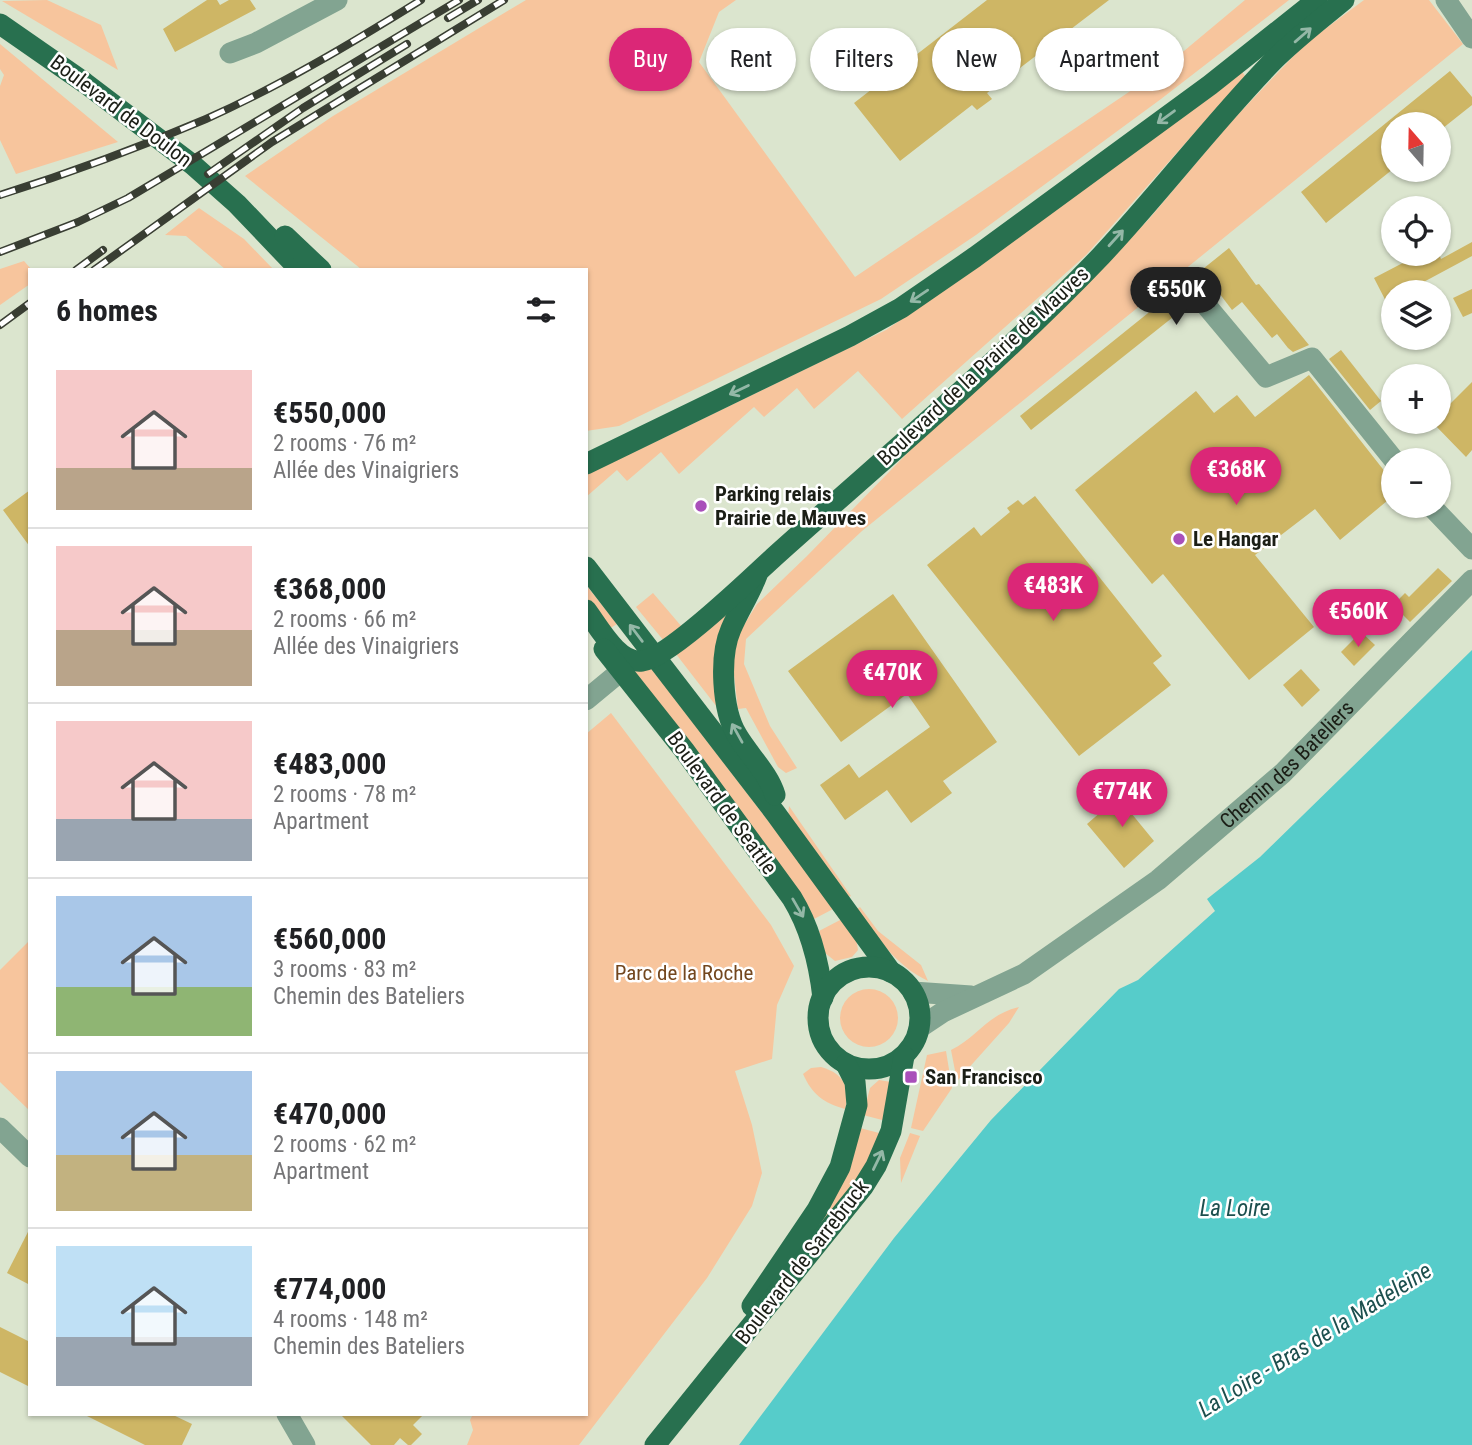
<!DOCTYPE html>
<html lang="en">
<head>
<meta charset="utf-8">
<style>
  body { margin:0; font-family:"Roboto Condensed",sans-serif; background:#f2f2f2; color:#202124; height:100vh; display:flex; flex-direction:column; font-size:26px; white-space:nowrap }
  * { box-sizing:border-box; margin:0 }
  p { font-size:23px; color:#757577 }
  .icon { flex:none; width:38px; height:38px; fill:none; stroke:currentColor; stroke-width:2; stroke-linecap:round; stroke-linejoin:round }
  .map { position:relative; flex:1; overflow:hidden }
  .side { position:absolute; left:28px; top:268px; width:560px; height:1148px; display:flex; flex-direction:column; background:#fff; border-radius:0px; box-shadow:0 2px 5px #0004 }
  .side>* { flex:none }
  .top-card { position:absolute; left:609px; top:28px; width:665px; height:63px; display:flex; gap:14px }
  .needle { width:46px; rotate:340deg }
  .fabs { position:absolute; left:1381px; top:112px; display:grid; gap:14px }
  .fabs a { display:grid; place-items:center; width:70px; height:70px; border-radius:50%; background:#fff; box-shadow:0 2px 5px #0004; font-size:35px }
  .price { position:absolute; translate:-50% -60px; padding:0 16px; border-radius:24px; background:#db2777; color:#fff; font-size:23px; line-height:46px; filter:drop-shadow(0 2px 4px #0008) }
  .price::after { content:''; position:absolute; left:50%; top:42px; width:21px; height:16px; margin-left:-10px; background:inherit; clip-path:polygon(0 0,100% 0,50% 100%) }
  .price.selected { background:#222; color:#fff }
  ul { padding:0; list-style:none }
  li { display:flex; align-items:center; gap:21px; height:175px; padding:0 28px }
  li+li { border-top:2px solid #e0e0e0 }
  li span { display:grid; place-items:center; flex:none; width:196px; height:140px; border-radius:0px; color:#555 }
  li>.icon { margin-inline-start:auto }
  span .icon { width:84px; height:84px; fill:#fffc; stroke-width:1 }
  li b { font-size:30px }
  h2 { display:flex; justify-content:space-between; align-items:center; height:84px; padding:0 28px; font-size:30px }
  .pill { padding:0 24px; border-radius:32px; background:#fff; box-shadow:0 2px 5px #0004; font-size:24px; line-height:63px }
  .pill.selected { background:#db2777; color:#fff }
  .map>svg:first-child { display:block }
</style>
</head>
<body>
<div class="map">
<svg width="1472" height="1445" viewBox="0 0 1472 1445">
  <rect width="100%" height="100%" fill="#dbe5ce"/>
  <g fill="#f7c59d">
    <path d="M47 0 101 25 118 70 2 1Z"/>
    <path d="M526 0H736L719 12 699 62 855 277 1160 71 1245 0H1289L1161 99 976 235 881 299 619 426 586 431V270L361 269 245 176 333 116Z"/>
    <path d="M1364 0H1429L1463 44 862 531 746 639 744 664 770 726 797 768 786 773 778 767 746 708 738 709 732 658 739 633 757 604 807 556 931 429 1045 324 1149 219 1229 124 1305 44Z"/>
    <path d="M0 44 118 142 16 174 0 140V86L4 75 0 69Z"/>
    <path d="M1241 70 1245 76 1086 255 902 419 858 371 814 409 797 388 764 417 754 407 679 474 661 452 627 481 617 470 586 497V474L653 443 886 330 988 260Z"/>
    <path d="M199 208 244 239 273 269H225L186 236 165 235Z"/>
    <path d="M24 261 31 269 30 284 0 305V269Z"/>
    <path d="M586 585 617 624 609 629 586 600Z"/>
    <path d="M653 593 682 627 664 641 636 607Z"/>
    <path d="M726 607 720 711 676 654Z"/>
    <path d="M651 668 835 908 814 919 627 669Z"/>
    <path d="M611 713 771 925 794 966 777 1005 772 1059 735 1071 752 1125 762 1173 752 1206 707 1278 579 1445H467L473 1430 470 1420 473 1414H586V734Z"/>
    <path d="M789 806 851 896 846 898 788 817Z"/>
    <path d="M860 907 878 931 921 965 928 981C895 965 878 938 857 909Z"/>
    <path d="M842 919 856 938 858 950 852 957 835 961 825 953 819 931Z"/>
    <path d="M30 940V1111L0 1082V970Z"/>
    <circle cx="869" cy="1018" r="29"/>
    <path d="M1019 1007 1009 1023 957 1081 951 1050C978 1037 986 1015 1019 1007Z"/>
    <path d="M946 1051 952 1088 923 1131 911 1128 927 1055Z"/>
    <path d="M821 1067C843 1073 851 1087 845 1109 823 1103 812 1094 803 1074L811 1068Z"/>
    <path d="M879 1080 891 1082 886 1121 863 1115 870 1088Z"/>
    <path d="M860 1128 883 1134 872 1162 762 1300Z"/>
    <path d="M910 1133 920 1136 901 1183 900 1158Z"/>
  </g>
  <path fill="#56ccca" d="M1472 650V1445H739L894 1238 991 1120 1119 989 1138 980 1215 911 1207 899 1260 857Z"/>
  <g fill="#ceb665">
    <path d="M207 0H217L220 5 229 0H250L256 9 175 52 163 29Z"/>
    <path d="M987 0H1109L987 93 992 99 977 110 972 105 900 161 854 103Z"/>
    <path d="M1450 71 1472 97V105L1438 132V124H1393V169L1326 223 1301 192Z"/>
    <path d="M1472 242V256L1405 292H1393V315L1374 278 1420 254H1439L1441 259Z"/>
    <path d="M1229 248 1256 285 1259 284 1309 345 1293 352 1288 348 1277 334 1272 338 1242 302 1232 310 1213 285 1206 291 1197 294 1192 302 1031 430 1020 416Z"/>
    <path d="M1472 289V313L1463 317 1453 298Z"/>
    <path d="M1341 350 1381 401 1370 410 1329 359Z"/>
    <path d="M1309 375 1393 482V496L1340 540 1315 509 1255 555 1314 627 1249 680 1163 574 1152 584 1075 490 1196 391 1214 413 1237 395 1255 417Z"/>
    <path d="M1472 382V450L1466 457 1432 422H1438V416Z"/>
    <path d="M30 490V547L3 510Z"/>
    <path d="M1035 496 1162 656 1153 663 1171 685 1079 756 927 565 974 527 981 536 1010 512 1007 508 1018 500 1023 505Z"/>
    <path d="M1438 568 1452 581 1410 622 1393 605 1405 593 1409 597Z"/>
    <path d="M893 594 997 742 943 781 952 793 911 823 887 790 845 820 820 785 849 764 859 778 930 727 907 694 841 742 788 671Z"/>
    <path d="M1361 632 1375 645 1354 666 1341 652Z"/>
    <path d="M1301 669 1320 690 1302 707 1283 685Z"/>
    <path d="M1132 785 1140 797 1127 808 1154 841 1124 868 1087 824Z"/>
    <path d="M30 1228V1285L7 1273Z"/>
    <path d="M0 1327 30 1342V1387L0 1372Z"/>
    <path d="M83 1414H171L192 1424 182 1445H145Z"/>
    <path d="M340 1414H424L413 1425 422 1434 411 1445H408L400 1438 394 1445H371Z"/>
  </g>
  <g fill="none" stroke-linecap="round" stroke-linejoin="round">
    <g stroke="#82a491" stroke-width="21">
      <path d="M1446 0 1472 38"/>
      <path d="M230 53 256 43 337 0"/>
      <path d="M1205 304 1266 377 1312 358 1394 460"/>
      <path d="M1431 506 1472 549"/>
      <path d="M586 700 621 671"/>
      <path d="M913 992 971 996"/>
      <path id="s1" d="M919 1028 943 1012 1024 974 1158 880 1283 773 1472 580"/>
      <path d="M0 1128 30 1157"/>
      <path d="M287 1414 305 1445"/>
    </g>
    <g stroke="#28704f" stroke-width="21">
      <path d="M0 24 85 83 193 165 237 204 300 270"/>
      <path d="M285 236 321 270"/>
      <path d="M586 464 850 336 901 308 975 257 1210 85 1317 0"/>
      <path d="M586 567 776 814 891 972"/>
      <path d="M757 575C750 594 739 610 731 629 719 656 722 710 737 735 748 754 769 774 775 795"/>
      <path d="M586 610C599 627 618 664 642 661 669 658 751 578 774 557 883 459 1000 362 1101 256 1160 193 1212 124 1272 62 1294 40 1320 20 1344 0"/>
      <path d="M604 649 684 750 792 898C811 929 819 962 823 998"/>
      <circle cx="869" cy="1018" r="51"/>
      <path d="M752 1306 817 1210 840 1167 857 1105 855 1082 846 1064"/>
      <path d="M655 1445 863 1187 876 1166 891 1131 904 1056"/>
    </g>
    <g stroke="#393e33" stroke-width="8">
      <g id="rail">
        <path d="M448 18 478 0"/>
        <path d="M208 174 303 108 407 44"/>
        <path d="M0 195C70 173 138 148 206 119 280 86 352 43 421 0"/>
        <path d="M0 252 78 222 128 198 459 0"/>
        <path d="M76 270 103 250"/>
        <path d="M94 270 272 142 504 0"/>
        <path d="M0 325 30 303"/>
      </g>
    </g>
    <use href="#rail" stroke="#fff" stroke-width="5" stroke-dasharray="16" stroke-linecap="butt"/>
  </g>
  <defs><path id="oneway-shaft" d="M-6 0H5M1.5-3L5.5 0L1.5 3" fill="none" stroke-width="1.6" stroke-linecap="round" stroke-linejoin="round" transform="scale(1.75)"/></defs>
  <g stroke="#94b8a7">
    <use href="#oneway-shaft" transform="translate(1303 35) rotate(-41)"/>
    <use href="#oneway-shaft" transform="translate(1166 117) rotate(144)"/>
    <use href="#oneway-shaft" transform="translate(1116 238) rotate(-48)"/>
    <use href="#oneway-shaft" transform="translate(919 296) rotate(146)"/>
    <use href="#oneway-shaft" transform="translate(739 390) rotate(154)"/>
    <use href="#oneway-shaft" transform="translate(636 633) rotate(-127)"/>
    <use href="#oneway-shaft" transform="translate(737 733) rotate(-119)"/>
    <use href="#oneway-shaft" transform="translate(798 908) rotate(60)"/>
    <use href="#oneway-shaft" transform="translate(878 1160) rotate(-64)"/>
  </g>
  <g fill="#a94fba" stroke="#fff" stroke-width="2.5">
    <circle cx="701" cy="506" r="7"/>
    <circle cx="1179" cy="539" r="7"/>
    <rect x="904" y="1070" width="14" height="14" rx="3.5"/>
  </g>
  <g text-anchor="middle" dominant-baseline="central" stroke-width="5" stroke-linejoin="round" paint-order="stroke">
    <g font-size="21" fill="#1b1e16" stroke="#fff">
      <text transform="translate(121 111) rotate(37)">Boulevard de Doulon</text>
      <text transform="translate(983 366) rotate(-43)">Boulevard de la Prairie de Mauves</text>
      <text stroke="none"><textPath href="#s1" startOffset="455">Chemin des Bateliers</textPath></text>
      <text transform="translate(722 803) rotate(54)">Boulevard de Seattle</text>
      <text transform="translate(802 1262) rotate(-52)">Boulevard de Sarrebruck</text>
    </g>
    <g font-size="21" font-weight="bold" fill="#1b1e16" stroke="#fff" text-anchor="start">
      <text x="715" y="494">Parking relais<tspan x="715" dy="24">Prairie de Mauves</tspan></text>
      <text x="1193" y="539">Le Hangar</text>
      <text x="925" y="1077">San Francisco</text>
    </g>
    <g font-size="21" fill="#73471e" stroke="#fff">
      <text x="684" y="973">Parc de la Roche</text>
    </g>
    <g font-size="23" font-style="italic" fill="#1c4f4e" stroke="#fff">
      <text x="1235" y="1208">La Loire</text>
      <text transform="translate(1315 1340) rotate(-32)">La Loire - Bras de la Madeleine</text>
    </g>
  </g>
</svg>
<div class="fabs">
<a><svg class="needle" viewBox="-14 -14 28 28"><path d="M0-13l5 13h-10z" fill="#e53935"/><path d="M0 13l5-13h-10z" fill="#757577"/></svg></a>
<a><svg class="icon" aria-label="locate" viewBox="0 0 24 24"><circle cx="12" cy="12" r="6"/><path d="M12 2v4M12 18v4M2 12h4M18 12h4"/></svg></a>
<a><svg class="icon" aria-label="layers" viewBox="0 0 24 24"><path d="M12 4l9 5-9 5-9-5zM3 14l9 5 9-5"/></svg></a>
<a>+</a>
<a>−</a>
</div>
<b class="price selected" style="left:1176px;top:327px">€550K</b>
<b class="price" style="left:1236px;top:507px">€368K</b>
<b class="price" style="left:1053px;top:623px">€483K</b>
<b class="price" style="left:1358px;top:649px">€560K</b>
<b class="price" style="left:892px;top:710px">€470K</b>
<b class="price" style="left:1122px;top:829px">€774K</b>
<div class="top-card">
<a class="pill selected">Buy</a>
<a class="pill">Rent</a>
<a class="pill">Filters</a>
<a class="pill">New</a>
<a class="pill">Apartment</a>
</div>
<section class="side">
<h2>6 homes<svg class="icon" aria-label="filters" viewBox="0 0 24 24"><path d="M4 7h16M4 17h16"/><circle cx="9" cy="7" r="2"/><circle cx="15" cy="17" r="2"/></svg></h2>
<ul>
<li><span style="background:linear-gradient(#f6c9c9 70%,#b9a48a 0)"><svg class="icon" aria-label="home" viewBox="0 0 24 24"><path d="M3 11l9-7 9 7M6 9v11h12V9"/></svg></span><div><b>€550,000</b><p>2 rooms · 76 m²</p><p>Allée des Vinaigriers</p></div></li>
<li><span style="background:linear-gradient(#f6c9c9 60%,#b9a48a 0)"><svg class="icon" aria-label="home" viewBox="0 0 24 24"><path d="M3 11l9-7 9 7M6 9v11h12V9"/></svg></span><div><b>€368,000</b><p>2 rooms · 66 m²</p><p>Allée des Vinaigriers</p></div></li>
<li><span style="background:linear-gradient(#f6c9c9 70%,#9aa5b1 0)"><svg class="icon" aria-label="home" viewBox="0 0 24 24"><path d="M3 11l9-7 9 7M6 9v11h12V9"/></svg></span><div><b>€483,000</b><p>2 rooms · 78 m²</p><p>Apartment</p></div></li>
<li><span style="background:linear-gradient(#a9c7e8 65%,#8fb573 0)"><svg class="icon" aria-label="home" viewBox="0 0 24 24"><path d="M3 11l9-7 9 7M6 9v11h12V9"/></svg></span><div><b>€560,000</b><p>3 rooms · 83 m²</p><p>Chemin des Bateliers</p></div></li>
<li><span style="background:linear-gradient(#a9c7e8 60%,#c2b280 0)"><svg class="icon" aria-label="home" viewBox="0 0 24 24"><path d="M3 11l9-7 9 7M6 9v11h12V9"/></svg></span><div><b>€470,000</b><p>2 rooms · 62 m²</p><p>Apartment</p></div></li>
<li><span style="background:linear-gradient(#bfe0f5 65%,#9aa5b1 0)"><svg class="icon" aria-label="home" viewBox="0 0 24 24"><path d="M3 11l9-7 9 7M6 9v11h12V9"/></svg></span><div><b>€774,000</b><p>4 rooms · 148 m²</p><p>Chemin des Bateliers</p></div></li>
</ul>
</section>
</div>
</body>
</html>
